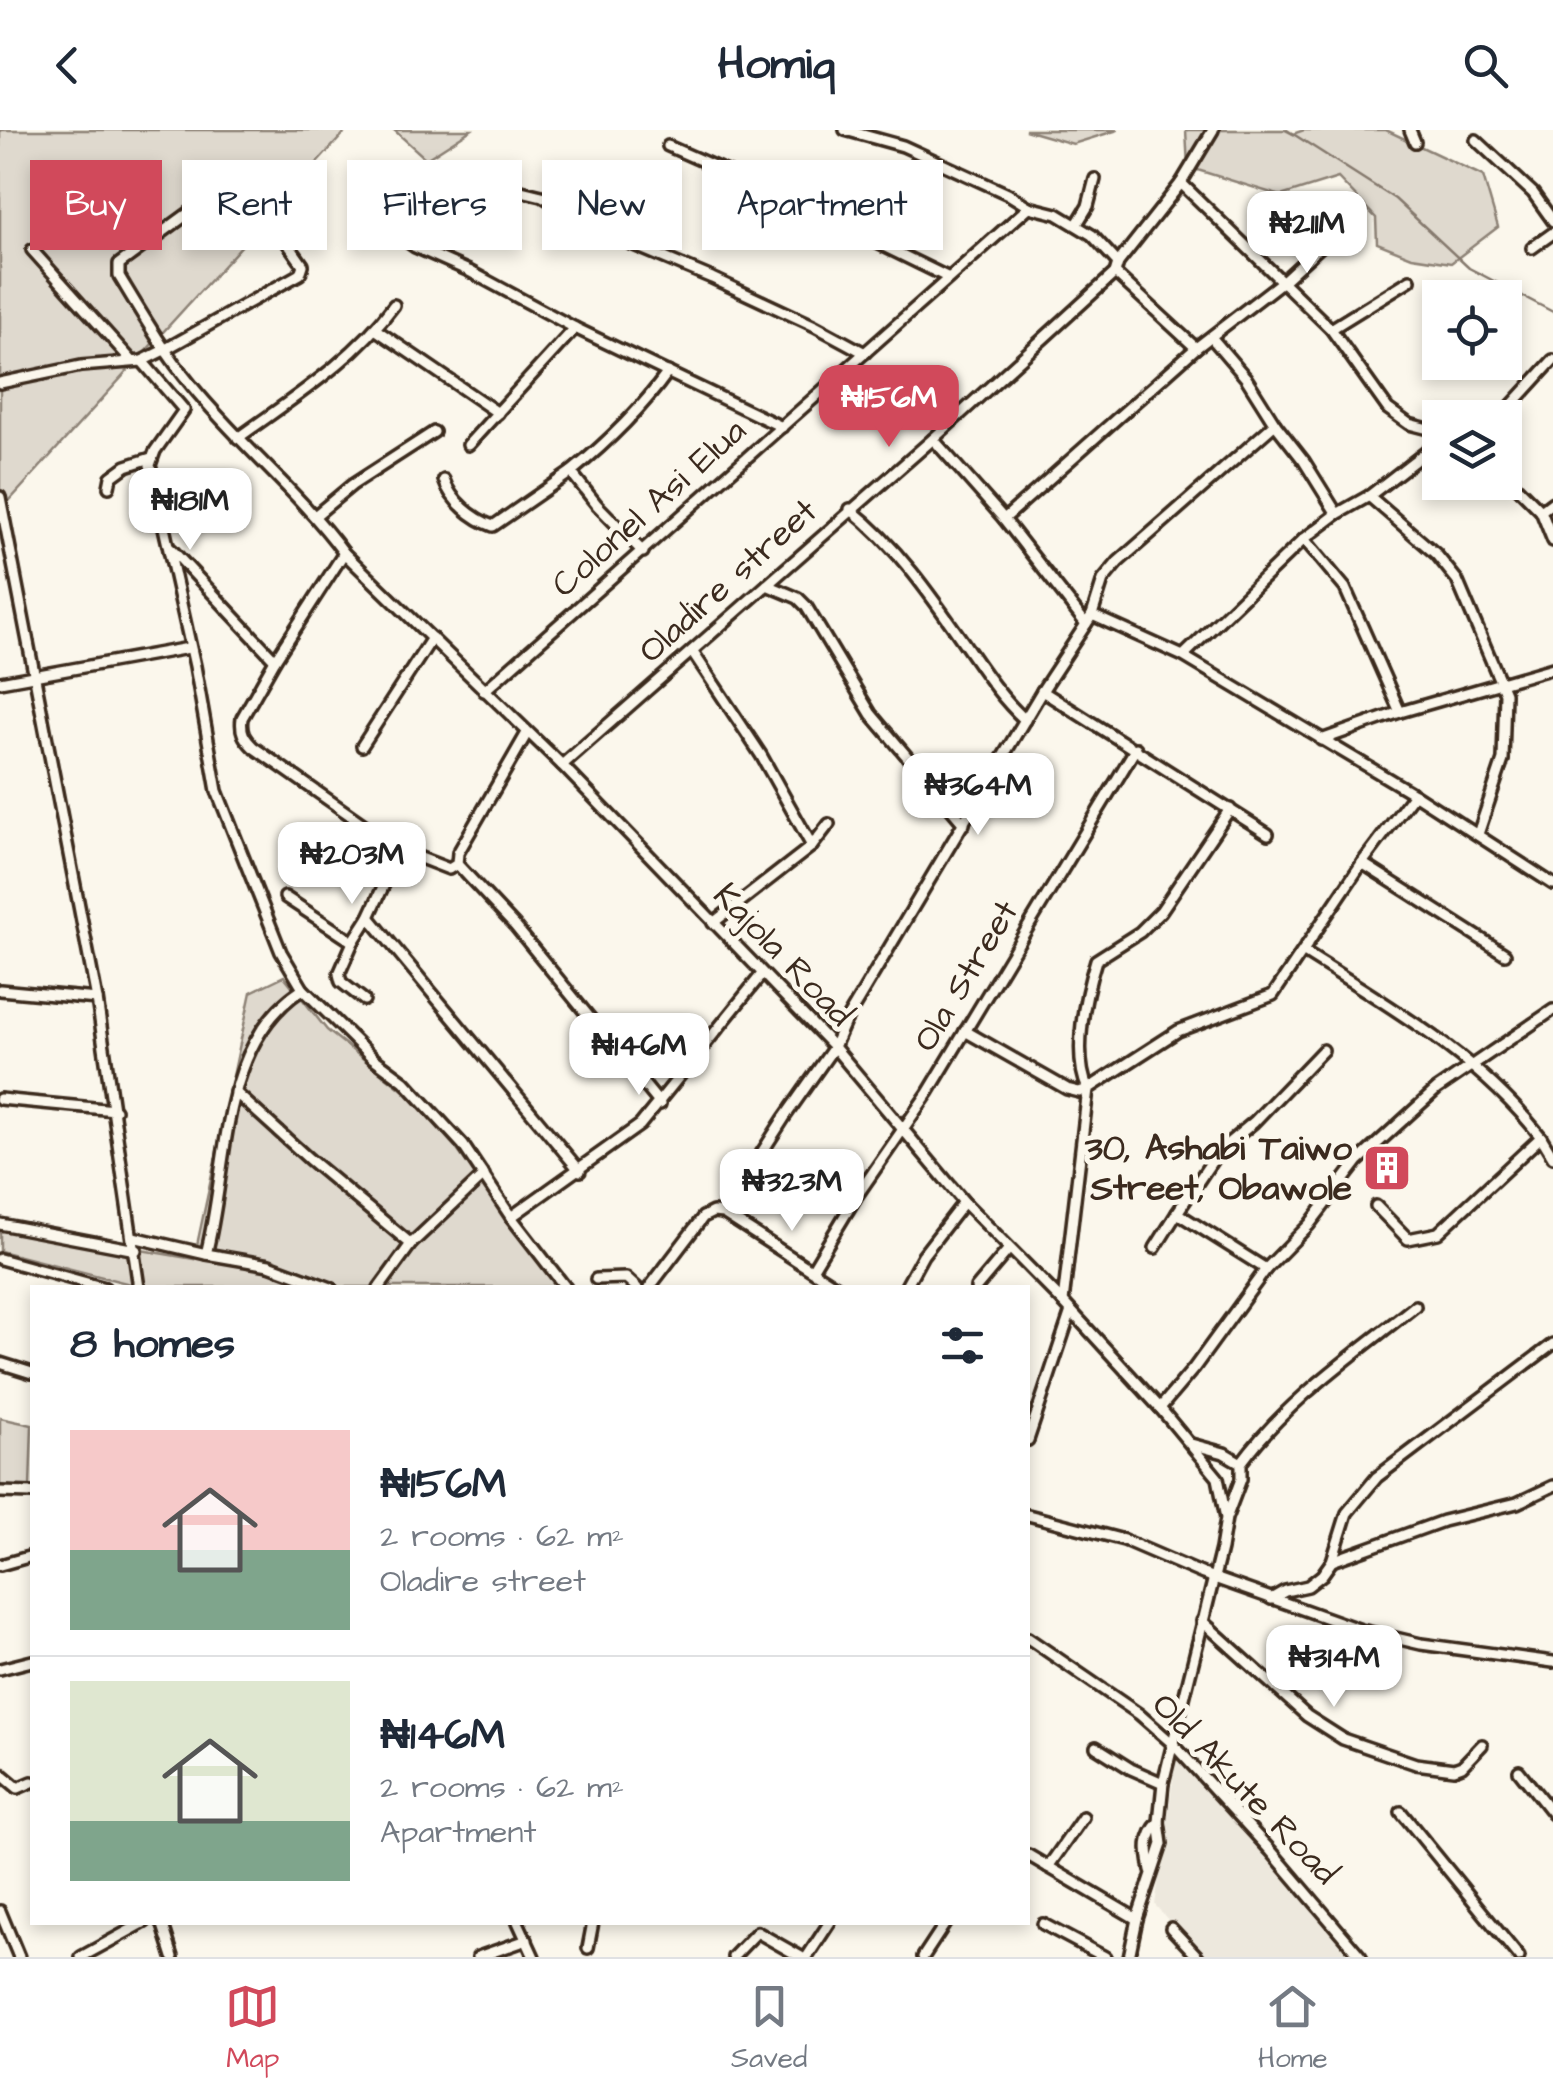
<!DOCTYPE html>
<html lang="en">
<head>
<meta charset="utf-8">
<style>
  body { margin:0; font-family:"Architects Daughter",sans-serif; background:#f2f2f3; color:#1f2937; height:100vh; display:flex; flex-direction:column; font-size:38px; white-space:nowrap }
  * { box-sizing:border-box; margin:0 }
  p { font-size:32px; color:#747a83 }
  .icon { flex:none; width:55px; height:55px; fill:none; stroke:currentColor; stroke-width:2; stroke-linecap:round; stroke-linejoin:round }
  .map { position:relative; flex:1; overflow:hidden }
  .details { position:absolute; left:30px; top:1155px; width:1000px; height:640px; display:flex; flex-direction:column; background:#fff; border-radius:0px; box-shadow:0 5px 15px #0003 }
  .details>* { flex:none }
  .top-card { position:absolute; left:30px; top:30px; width:1000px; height:90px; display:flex; gap:20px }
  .controls { position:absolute; left:1422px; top:150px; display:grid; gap:20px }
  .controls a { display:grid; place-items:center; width:100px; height:100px; border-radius:0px; background:#fff; box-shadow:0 5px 15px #0003; font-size:50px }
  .price { position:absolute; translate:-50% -85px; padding:0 22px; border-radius:20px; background:#fff; color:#222; font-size:32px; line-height:65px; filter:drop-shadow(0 2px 5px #0008) }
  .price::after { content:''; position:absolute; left:50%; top:60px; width:30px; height:22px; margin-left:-15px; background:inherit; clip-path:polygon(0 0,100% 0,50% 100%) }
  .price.selected { background:#d1495b; color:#fff }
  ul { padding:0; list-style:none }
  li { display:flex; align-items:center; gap:30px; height:250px; padding:0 40px }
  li+li { border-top:2px solid #e0e1e3 }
  li span { display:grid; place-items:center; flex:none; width:280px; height:200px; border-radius:0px; color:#555 }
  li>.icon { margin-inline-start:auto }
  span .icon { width:120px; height:120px; fill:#fffc; stroke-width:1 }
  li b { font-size:42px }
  h2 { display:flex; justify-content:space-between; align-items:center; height:120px; padding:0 40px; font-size:42px }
  .tag { padding:0 35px; border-radius:0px; background:#fff; box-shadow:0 5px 15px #0003; font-size:35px; line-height:90px }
  .tag.selected { background:#d1495b; color:#fff }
  header { display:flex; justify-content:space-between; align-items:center; height:130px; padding:0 40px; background:#fff; font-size:45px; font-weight:700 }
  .dock { display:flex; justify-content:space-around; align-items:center; height:140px; border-top:2px solid #e0e1e3; background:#fff; font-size:28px; color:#747a83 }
  .dock a { display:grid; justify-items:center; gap:5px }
  .dock .selected { color:#d1495b }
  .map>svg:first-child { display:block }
</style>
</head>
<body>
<header><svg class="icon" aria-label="back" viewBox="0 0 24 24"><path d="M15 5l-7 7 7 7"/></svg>Homiq<svg class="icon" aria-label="search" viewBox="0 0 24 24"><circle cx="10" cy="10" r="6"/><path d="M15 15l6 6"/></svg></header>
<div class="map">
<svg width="1553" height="1827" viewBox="0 0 1553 1827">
  <rect width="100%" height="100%" fill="#fbf7ec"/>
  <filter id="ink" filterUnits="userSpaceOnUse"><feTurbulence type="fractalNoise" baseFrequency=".01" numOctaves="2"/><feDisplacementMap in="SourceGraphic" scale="20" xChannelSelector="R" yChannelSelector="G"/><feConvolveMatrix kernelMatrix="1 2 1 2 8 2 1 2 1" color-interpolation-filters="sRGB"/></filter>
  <g filter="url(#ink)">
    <path fill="#ede8dd" d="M1177 1622 1330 1796 1350 1827H1201L1155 1775Z"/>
    <g fill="#dfd9ce" stroke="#8d8276" stroke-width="2.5">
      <path d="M0 0H347L0 381Z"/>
      <path d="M394 0H471L426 29Z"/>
      <path d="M1025 0H1118L1073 14Z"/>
      <path d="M1186 0H1285L1293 4 1304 0H1386L1483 46 1498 97 1451 133 1412 127 1377 113 1376 88 1338 48 1281 66 1188 37Z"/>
      <path d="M284 846 327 900 409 965 455 1017 558 1157H142L0 1121V1096L194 1129 251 862Z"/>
      <path d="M0 1288 32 1295 30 1358 0 1355Z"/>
    </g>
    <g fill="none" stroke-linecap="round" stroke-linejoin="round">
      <path stroke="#85796d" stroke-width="2.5" d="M1287 0 1395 69 1469 138 1553 182"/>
      <g stroke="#3b2a1e" stroke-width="16">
        <g id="minor">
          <path d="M845 0 903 16 1008 64 1029 77 1057 84 1092 105 1118 133"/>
          <path d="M1410 0 1415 12"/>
          <path d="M1476 10 1533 63 1553 91"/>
          <path d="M668 16 775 63 947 147"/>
          <path d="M455 40 460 46 542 66 598 100 712 148 815 196 865 223"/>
          <path d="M1181 53 1331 199 1388 279 1409 294 1440 302"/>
          <path d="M373 69 399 106 415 117 469 141 575 198 782 297"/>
          <path d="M1077 94 1088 76 1095 49"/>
          <path d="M1532 118 1553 103"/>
          <path d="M32 120 132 231"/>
          <path d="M1115 143 1196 218"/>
          <path d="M375 199 498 283"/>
          <path d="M1331 199 1410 150"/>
          <path d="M1211 207 1246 248 1275 294"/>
          <path d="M142 231 184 280 155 321 150 335 195 536 217 661 281 822 303 859 373 928 404 951 463 1015 511 1087 566 1158"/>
          <path d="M0 253 81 236 142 231 164 220 300 144 303 135 249 59 242 54 230 53 119 134V146C142 184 164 222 192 256 240 315 299 362 344 423L562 635 834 917 964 1072 1063 1172 1160 1278 1218 1348 1226 1388 1221 1419 1163 1653 1159 1692 1162 1714 1137 1789 1129 1827"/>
          <path d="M1500 288 1553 230"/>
          <path d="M238 308C293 268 353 231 394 175"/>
          <path d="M933 309 1004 389 1086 494"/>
          <path d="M468 315 575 198"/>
          <path d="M1505 345 1541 381 1553 411"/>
          <path d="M444 350C451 371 473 389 493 396L571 342"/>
          <path d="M109 357 111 347 126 336 151 328"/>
          <path d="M1369 366 1436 424 1457 450 1505 563 1503 630 1478 704"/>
          <path d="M0 367 97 869 139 1158"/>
          <path d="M850 379C897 416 932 467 966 516 984 542 1001 568 1025 590"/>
          <path d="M1541 381 1553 372"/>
          <path d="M1337 384 1369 366 1440 311"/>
          <path d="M316 385 352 355 434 302"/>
          <path d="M1004 389 1196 218 1284 150 1358 82"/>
          <path d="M1304 409 1345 458 1400 582 1321 610"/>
          <path d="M171 419 275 530"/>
          <path d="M643 422 597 375 571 342C608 312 640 281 668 242"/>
          <path d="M344 423 275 530 242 588C240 602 244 608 253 617L400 720 449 739 457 734 458 723 527 603"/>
          <path d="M767 455 798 468 806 476 871 584 964 694"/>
          <path d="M692 521 761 625 812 716"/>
          <path d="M1183 526 1304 409 1337 384 1304 331 1275 294 1118 432 1103 450 1092 485 1183 526 1414 664 1553 754"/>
          <path d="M0 552 189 518"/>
          <path d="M484 561 1029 77"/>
          <path d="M1042 561 1268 704"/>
          <path d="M1400 582 1553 538"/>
          <path d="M362 616 432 508"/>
          <path d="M562 635 933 309 1115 143 1118 133 1181 53 1213 0"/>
          <path d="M1362 733 1505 824"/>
          <path d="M457 734 515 796 660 974"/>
          <path d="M285 767 353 812 369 787 400 720"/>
          <path d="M369 787 580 1041"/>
          <path d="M713 793 812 716 829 694"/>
          <path d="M353 812 339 844 341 852 364 870"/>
          <path d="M1304 822C1389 876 1478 926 1541 1007L1438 1103 1408 1109 1376 1076"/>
          <path d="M0 860 97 869"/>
          <path d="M965 901 1067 959 1079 962 1088 959C1072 925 1085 865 1096 830L1140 802 1161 781 1230 679"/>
          <path d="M235 962 309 1029 411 1114"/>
          <path d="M0 969 115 980"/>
          <path d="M1541 1007 1553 1027"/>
          <path d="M723 1083 839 1158"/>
          <path d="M511 1087 640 995 762 844"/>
          <path d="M0 1094 136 1120"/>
          <path d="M133 1107 206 1124C229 1038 218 913 303 859"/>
          <path d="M1155 1118 1177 1083"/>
          <path d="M206 1124 269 1135 331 1158"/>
          <path d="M0 1129 105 1158"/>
          <path d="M1266 1139 1177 1083 1218 1022 1254 992 1323 920"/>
          <path d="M812 1140 856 1067 928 963 1136 618"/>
          <path d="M596 1149 626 1148 637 1158"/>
          <path d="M379 1158 411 1114 484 1045"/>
          <path d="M649 1158 703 1087 713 1082 723 1083 784 988 834 917 845 892 1042 561 1092 485"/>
          <path d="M905 1158 923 1125 964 1072"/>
          <path d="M976 1158 1008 1120"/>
          <path d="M1063 1172 1088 959 1178 901 1273 865 1362 733 1414 664"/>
          <path d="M0 1233 32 1243"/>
          <path d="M1160 1278 1194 1238 1266 1139 1309 1095 1358 1031 1437 959 1553 880"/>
          <path d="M1028 1310 1071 1181"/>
          <path d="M1191 1314 1224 1323 1241 1333V1349L1227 1386"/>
          <path d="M1241 1333C1287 1270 1355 1224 1415 1176"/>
          <path d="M0 1362 32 1363"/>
          <path d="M1028 1385 1124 1410 1203 1444 1361 1500 1421 1514 1553 1532"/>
          <path d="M1332 1431 1443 1391 1517 1373 1553 1356"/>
          <path d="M0 1435 32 1426"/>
          <path d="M1271 1469 1285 1461 1308 1456 1322 1445 1332 1431 1347 1383 1377 1347 1553 1214"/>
          <path d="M1202 1491 1307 1586 1343 1609 1416 1634 1454 1639 1462 1636 1482 1615"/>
          <path d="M1028 1508 1139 1584 1173 1614 1271 1721 1361 1827"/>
          <path d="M0 1539 32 1531"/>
          <path d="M1096 1617 1131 1639 1163 1653"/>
          <path d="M1519 1641 1553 1684"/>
          <path d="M0 1643 18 1658 32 1652"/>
          <path d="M1401 1682 1519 1827"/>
          <path d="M1028 1725 1137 1789"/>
          <path d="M1048 1737 1083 1687"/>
          <path d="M1151 1740C1147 1720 1145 1707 1159 1692"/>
          <path d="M0 1781 19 1827"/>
          <path d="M162 1792 173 1827"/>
          <path d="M518 1792 534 1827"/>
          <path d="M1043 1794 1105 1827"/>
          <path d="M1171 1798 1198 1827"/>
          <path d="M588 1818 593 1792"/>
          <path d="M81 1827 145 1792"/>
          <path d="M478 1827 527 1810"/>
          <path d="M733 1827 757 1802 801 1827"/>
          <path d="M807 1827 830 1792"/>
          <path d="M923 1827 946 1792"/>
        </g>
      </g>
      <use href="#minor" stroke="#fbf7ec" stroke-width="9"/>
    </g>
  </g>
  <defs>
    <g id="building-square" transform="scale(2.5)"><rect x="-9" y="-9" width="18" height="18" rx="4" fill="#d1495b" stroke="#fbf7ec"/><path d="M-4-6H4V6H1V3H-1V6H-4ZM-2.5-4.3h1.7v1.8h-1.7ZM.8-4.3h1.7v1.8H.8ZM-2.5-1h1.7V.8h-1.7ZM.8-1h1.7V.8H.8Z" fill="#fff"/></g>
  </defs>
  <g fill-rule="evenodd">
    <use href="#building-square" x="1387" y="1038"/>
  </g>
  <g text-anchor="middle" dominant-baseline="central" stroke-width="10" stroke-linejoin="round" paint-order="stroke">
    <g font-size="35" fill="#3b2a1e" stroke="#fbf7ec">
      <text transform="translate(649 378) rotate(-42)">Colonel Asi Elua</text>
      <text transform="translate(728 451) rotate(-42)">Oladire street</text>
      <text transform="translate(783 825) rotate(46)">Kajola Road</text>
      <text transform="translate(966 846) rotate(-59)">Ola Street</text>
      <text transform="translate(1245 1659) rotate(46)">Old Akute Road</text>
    </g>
    <g font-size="35" font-weight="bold" fill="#3b2a1e" stroke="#fbf7ec" text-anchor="end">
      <text x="1352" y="1018">30, Ashabi Taiwo<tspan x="1352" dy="40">Street, Obawole</tspan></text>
    </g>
  </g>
</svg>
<div class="controls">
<a><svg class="icon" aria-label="locate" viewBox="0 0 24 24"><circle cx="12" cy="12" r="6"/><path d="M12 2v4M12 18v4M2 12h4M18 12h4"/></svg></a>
<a><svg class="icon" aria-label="layers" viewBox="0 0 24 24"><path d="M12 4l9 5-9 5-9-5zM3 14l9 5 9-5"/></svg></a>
</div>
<b class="price" style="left:1307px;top:146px">₦211M</b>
<b class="price selected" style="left:889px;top:320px">₦156M</b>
<b class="price" style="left:190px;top:423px">₦181M</b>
<b class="price" style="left:978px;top:708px">₦364M</b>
<b class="price" style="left:352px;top:777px">₦203M</b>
<b class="price" style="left:639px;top:968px">₦146M</b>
<b class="price" style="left:792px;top:1104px">₦323M</b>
<b class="price" style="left:1334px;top:1580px">₦314M</b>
<div class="top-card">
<a class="tag selected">Buy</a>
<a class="tag">Rent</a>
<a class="tag">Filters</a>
<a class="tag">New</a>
<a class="tag">Apartment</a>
</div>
<section class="details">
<h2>8 homes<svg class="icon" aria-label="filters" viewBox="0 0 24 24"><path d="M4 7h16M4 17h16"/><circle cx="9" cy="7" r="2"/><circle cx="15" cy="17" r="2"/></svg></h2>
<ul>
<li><span style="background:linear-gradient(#f6c9c9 60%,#7fa58c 0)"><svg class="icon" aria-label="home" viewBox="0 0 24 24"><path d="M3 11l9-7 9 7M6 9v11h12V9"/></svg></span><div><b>₦156M</b><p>2 rooms · 62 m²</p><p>Oladire street</p></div></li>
<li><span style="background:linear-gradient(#dfe7d0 70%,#7fa58c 0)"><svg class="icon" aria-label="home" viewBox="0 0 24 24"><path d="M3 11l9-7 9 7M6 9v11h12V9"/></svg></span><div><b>₦146M</b><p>2 rooms · 62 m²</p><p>Apartment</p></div></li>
</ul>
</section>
</div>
<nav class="dock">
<a class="selected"><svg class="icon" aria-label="map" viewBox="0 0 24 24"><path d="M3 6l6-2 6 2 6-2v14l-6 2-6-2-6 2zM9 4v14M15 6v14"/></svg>Map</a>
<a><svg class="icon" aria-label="saved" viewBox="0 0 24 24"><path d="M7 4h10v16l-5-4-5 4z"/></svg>Saved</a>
<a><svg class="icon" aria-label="home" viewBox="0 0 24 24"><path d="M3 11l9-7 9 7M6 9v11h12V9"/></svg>Home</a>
</nav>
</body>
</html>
